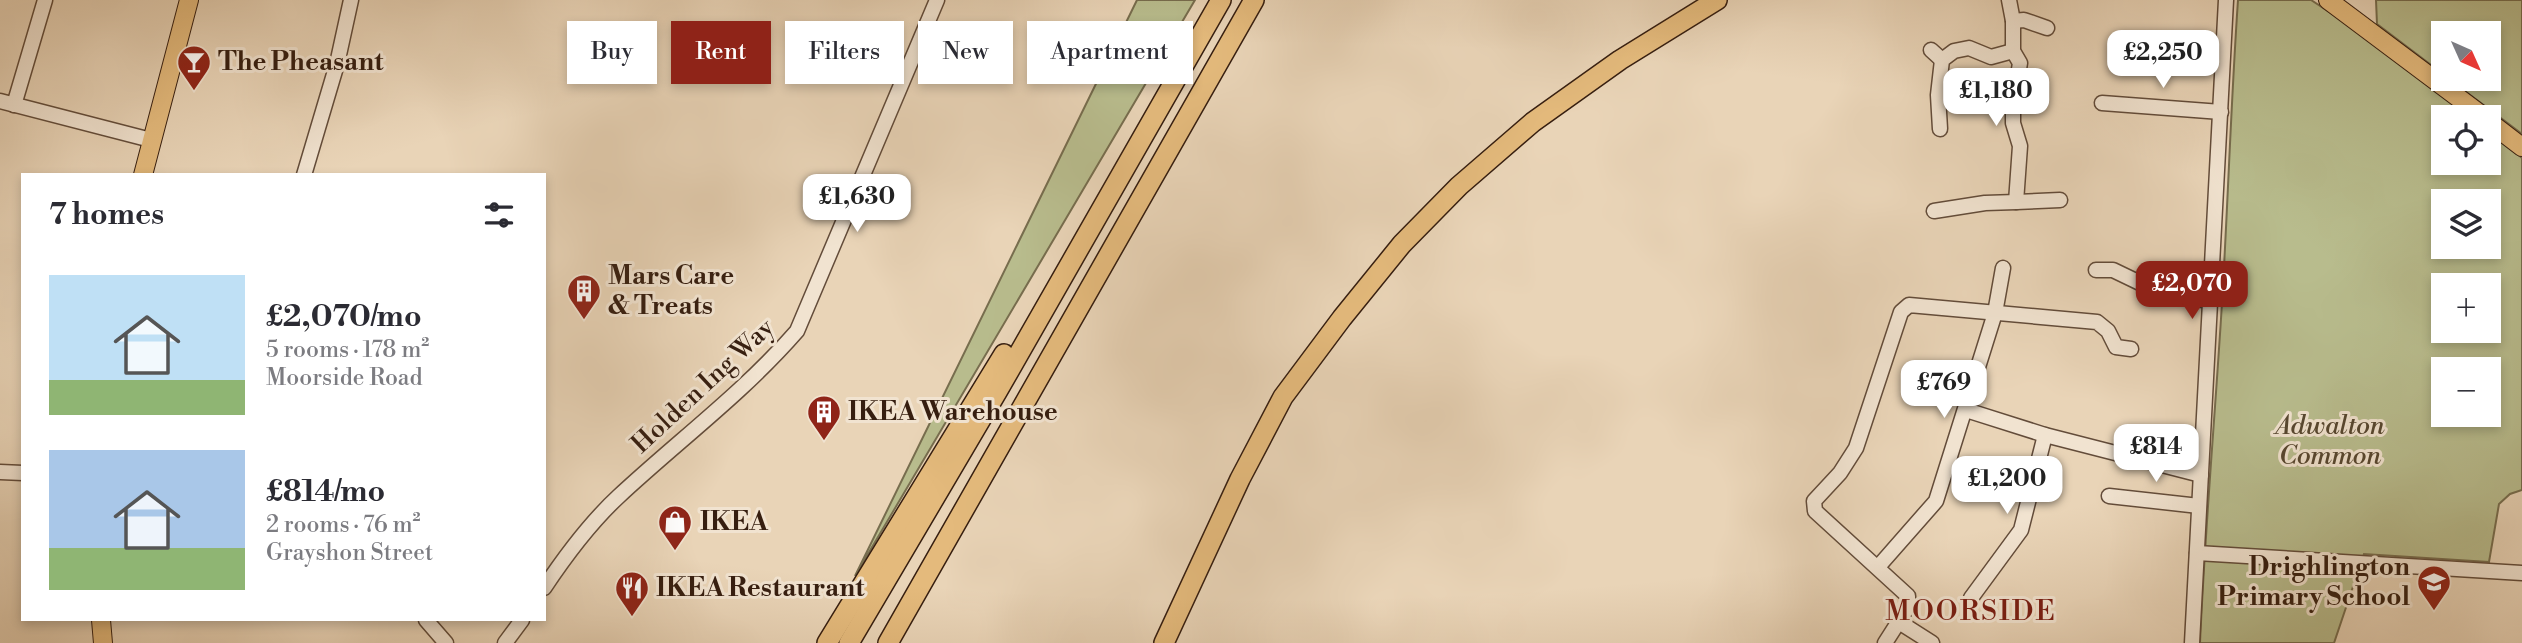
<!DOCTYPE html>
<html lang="en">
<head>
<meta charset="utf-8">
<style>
  body { margin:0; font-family:"Libre Bodoni",serif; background:#f7f7f7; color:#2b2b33; height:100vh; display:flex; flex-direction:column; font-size:26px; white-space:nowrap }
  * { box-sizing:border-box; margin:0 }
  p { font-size:23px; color:#7c7c81 }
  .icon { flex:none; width:38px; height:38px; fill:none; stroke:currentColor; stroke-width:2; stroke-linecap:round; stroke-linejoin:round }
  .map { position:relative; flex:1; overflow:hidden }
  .drawer { position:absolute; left:21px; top:173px; width:525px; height:448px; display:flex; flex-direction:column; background:#fff; border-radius:0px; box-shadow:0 4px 10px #0003 }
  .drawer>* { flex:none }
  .top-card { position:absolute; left:567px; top:21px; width:665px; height:63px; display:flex; gap:14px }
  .needle { width:46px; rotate:135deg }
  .buttons { position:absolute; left:2431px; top:21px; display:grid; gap:14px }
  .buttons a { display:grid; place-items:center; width:70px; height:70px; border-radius:0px; background:#fff; box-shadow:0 4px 10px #0003; font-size:35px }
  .price { position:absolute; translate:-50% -60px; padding:0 16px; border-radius:14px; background:#fff; color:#222; font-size:23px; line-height:46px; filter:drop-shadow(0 2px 4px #0008) }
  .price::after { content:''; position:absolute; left:50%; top:42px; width:21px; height:16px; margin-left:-10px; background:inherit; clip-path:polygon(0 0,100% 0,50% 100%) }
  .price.selected { background:#8f2418; color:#fff }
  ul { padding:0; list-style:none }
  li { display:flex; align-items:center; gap:21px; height:175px; padding:0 28px }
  li span { display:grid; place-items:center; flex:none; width:196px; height:140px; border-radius:0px; color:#555 }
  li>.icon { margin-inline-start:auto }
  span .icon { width:84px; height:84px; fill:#fffc; stroke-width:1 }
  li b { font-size:30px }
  h2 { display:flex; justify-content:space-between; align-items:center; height:84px; padding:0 28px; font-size:30px }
  .chip { padding:0 24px; border-radius:0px; background:#fff; box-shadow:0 4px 10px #0003; font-size:24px; line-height:63px }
  .chip.selected { background:#8f2418; color:#fff }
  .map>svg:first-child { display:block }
</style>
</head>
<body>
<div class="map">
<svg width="2522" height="643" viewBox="0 0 2522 643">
  <rect width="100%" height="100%" fill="#e9d4b7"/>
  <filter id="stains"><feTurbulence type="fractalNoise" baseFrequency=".00286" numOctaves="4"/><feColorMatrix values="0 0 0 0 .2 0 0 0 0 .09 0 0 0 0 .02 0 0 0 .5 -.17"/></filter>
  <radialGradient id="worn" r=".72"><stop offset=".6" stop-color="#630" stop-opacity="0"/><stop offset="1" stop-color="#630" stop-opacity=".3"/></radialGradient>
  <g fill="#b8bc8d" stroke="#776d4e" stroke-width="2" fill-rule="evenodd">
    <path d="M1137 0H1195L855 576Z"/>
    <path d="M2238 0H2311L2346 23 2472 117H2443V163H2488L2489 130 2522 158V490L2510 494 2499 504 2489 562 2364 554 2334 643H2200C2205 529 2215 417 2222 303 2228 202 2231 101 2238 0ZM2443 201H2488V247H2443ZM2443 285H2488V331H2443ZM2443 369H2488V415H2443Z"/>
    <path d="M2376 0H2522V134L2449 79H2488V33H2443V74L2377 24Z"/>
  </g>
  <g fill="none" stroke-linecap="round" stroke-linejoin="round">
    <g stroke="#634c3a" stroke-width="17">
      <g id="minor">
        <path d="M2013 21 2024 20 2047 28"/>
        <path d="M1931 50 1942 60"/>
        <path d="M0 101 151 140"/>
        <path d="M2102 103 2221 112"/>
        <path d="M14 105 45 0"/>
        <path d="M1940 129 1938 95 1942 60 1954 51 1969 48 1991 57 2013 51"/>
        <path d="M304 175 337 64 351 0"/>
        <path d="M2016 202 2060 200"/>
        <path d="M1934 211 1985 203 2016 202 2020 146 2013 123V106L2020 63 2013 51V21L2009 0"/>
        <path d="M2096 270H2113L2165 295 2211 301"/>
        <path d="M1966 410 2045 435 2201 475"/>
        <path d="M0 472 23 473"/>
        <path d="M2109 496 2199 506"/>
        <path d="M2197 553 2522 573"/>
        <path d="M1878 567 1936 501 1995 313 2003 268"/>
        <path d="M544 588C564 558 593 520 619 496 678 441 743 393 797 331L937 0"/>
        <path d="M1971 598 2021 530 2045 435"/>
        <path d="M426 620 446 643"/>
        <path d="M1899 622 1932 643"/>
        <path d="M505 643 522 620"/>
        <path d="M1885 643 1908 607V596L1815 511 1814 501 1840 473 1856 448 1901 312 1909 305 2097 322 2108 331 2116 347 2131 349"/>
        <path d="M2192 643 2226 0"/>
      </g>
    </g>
    <g stroke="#361e10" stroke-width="20">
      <g id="major">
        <path d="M2328 0 2484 117"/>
        <path d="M2488 121 2522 147"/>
        <path d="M143 175 189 0"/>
        <path d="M101 620 103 643"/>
      </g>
    </g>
    <g stroke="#361e10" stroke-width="22">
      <g id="highway">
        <path d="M827 643 1004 354"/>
        <path d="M849 643 997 392 1221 0"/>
        <path d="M888 643 1254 0"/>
        <path d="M1164 643 1240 479 1283 397 1342 318 1402 244 1459 186 1533 122 1620 60 1717 0"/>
      </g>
    </g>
    <use href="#minor" stroke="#f1e3d0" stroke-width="14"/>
    <use href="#major" stroke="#e4ba7c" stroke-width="18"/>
    <use href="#highway" stroke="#e4ba7c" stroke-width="19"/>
  </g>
  <defs>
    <g id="bar-pin" transform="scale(1.75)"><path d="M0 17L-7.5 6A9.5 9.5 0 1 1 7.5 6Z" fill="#8f2418" stroke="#f1e3d0"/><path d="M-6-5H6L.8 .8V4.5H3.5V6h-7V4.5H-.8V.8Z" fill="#fff"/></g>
    <g id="building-pin" transform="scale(1.75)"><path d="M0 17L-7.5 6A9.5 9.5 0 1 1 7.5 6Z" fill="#8f2418" stroke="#f1e3d0"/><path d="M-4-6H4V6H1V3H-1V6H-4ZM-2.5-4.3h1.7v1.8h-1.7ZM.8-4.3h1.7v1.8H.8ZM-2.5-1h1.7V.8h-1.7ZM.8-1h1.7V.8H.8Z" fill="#fff"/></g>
    <g id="shop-pin" transform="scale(1.75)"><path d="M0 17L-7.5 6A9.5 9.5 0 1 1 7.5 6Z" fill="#8f2418" stroke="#f1e3d0"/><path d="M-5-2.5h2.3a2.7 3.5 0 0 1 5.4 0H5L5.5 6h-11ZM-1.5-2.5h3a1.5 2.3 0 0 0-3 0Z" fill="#fff"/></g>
    <g id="school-pin" transform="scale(1.75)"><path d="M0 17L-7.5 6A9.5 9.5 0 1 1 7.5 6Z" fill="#8f2418" stroke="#f1e3d0"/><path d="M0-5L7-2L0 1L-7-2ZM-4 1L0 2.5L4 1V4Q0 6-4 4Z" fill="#fff"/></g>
    <g id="restaurant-pin" transform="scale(1.75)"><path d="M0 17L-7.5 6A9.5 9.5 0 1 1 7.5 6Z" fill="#8f2418" stroke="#f1e3d0"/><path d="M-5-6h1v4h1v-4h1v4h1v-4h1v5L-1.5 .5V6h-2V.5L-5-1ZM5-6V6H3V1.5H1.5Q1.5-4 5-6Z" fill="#fff"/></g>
  </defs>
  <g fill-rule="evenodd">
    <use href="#bar-pin" x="194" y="62"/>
    <use href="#building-pin" x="584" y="291"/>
    <use href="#building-pin" x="824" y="412"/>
    <use href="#shop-pin" x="675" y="522"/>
    <use href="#school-pin" x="2434" y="582"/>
    <use href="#restaurant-pin" x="632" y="588"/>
  </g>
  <g text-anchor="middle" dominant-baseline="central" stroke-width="6" stroke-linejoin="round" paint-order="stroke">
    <g font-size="26" font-weight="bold" fill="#361e10" stroke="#f1e3d0" text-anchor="start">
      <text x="218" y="62">The Pheasant</text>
      <text x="608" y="276">Mars Care<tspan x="608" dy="30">&amp; Treats</tspan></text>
      <text x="848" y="412">IKEA Warehouse</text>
      <text x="700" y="522">IKEA</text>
      <text x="2410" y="567" text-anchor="end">Drighlington<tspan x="2410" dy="30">Primary School</tspan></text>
      <text x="656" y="588">IKEA Restaurant</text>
    </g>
    <g font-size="26" fill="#361e10" stroke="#f1e3d0">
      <text transform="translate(703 386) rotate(-43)">Holden Ing Way</text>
    </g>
    <g font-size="26" font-style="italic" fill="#56462f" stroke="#f1e3d0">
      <text x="2330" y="426">Adwalton<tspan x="2330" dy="30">Common</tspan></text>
    </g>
    <g font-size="28" letter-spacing="2" fill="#7a1f14" stroke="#f1e3d0">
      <text x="1971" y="611">MOORSIDE</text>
    </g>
  </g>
  <rect width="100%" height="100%" filter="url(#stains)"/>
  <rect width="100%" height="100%" fill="url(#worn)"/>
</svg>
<div class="buttons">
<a><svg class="needle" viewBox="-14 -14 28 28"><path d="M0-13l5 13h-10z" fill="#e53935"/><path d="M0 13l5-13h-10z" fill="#7c7c81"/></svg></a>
<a><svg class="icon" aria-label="locate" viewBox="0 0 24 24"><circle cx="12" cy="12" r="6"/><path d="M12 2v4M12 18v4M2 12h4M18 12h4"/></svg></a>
<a><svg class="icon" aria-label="layers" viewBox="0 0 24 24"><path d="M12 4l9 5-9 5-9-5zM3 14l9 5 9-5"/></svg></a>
<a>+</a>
<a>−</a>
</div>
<b class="price" style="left:2163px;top:90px">£2,250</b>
<b class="price" style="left:1996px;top:128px">£1,180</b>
<b class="price" style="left:857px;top:234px">£1,630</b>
<b class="price selected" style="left:2192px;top:321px">£2,070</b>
<b class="price" style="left:1944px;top:420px">£769</b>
<b class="price" style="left:2156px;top:484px">£814</b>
<b class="price" style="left:2007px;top:516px">£1,200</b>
<div class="top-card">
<a class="chip">Buy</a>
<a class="chip selected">Rent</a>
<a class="chip">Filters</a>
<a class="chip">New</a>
<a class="chip">Apartment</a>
</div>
<section class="drawer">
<h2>7 homes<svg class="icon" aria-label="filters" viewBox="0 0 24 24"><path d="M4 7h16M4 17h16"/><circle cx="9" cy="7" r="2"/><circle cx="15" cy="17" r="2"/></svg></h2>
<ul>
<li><span style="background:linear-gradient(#bfe0f5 75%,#8fb573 0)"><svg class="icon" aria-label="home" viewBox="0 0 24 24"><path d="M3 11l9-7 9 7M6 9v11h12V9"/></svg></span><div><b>£2,070/mo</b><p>5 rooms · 178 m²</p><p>Moorside Road</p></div></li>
<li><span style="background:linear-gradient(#a9c7e8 70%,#8fb573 0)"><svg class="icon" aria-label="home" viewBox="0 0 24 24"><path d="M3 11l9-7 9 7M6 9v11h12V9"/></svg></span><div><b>£814/mo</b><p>2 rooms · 76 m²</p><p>Grayshon Street</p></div></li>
</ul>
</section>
</div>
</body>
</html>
